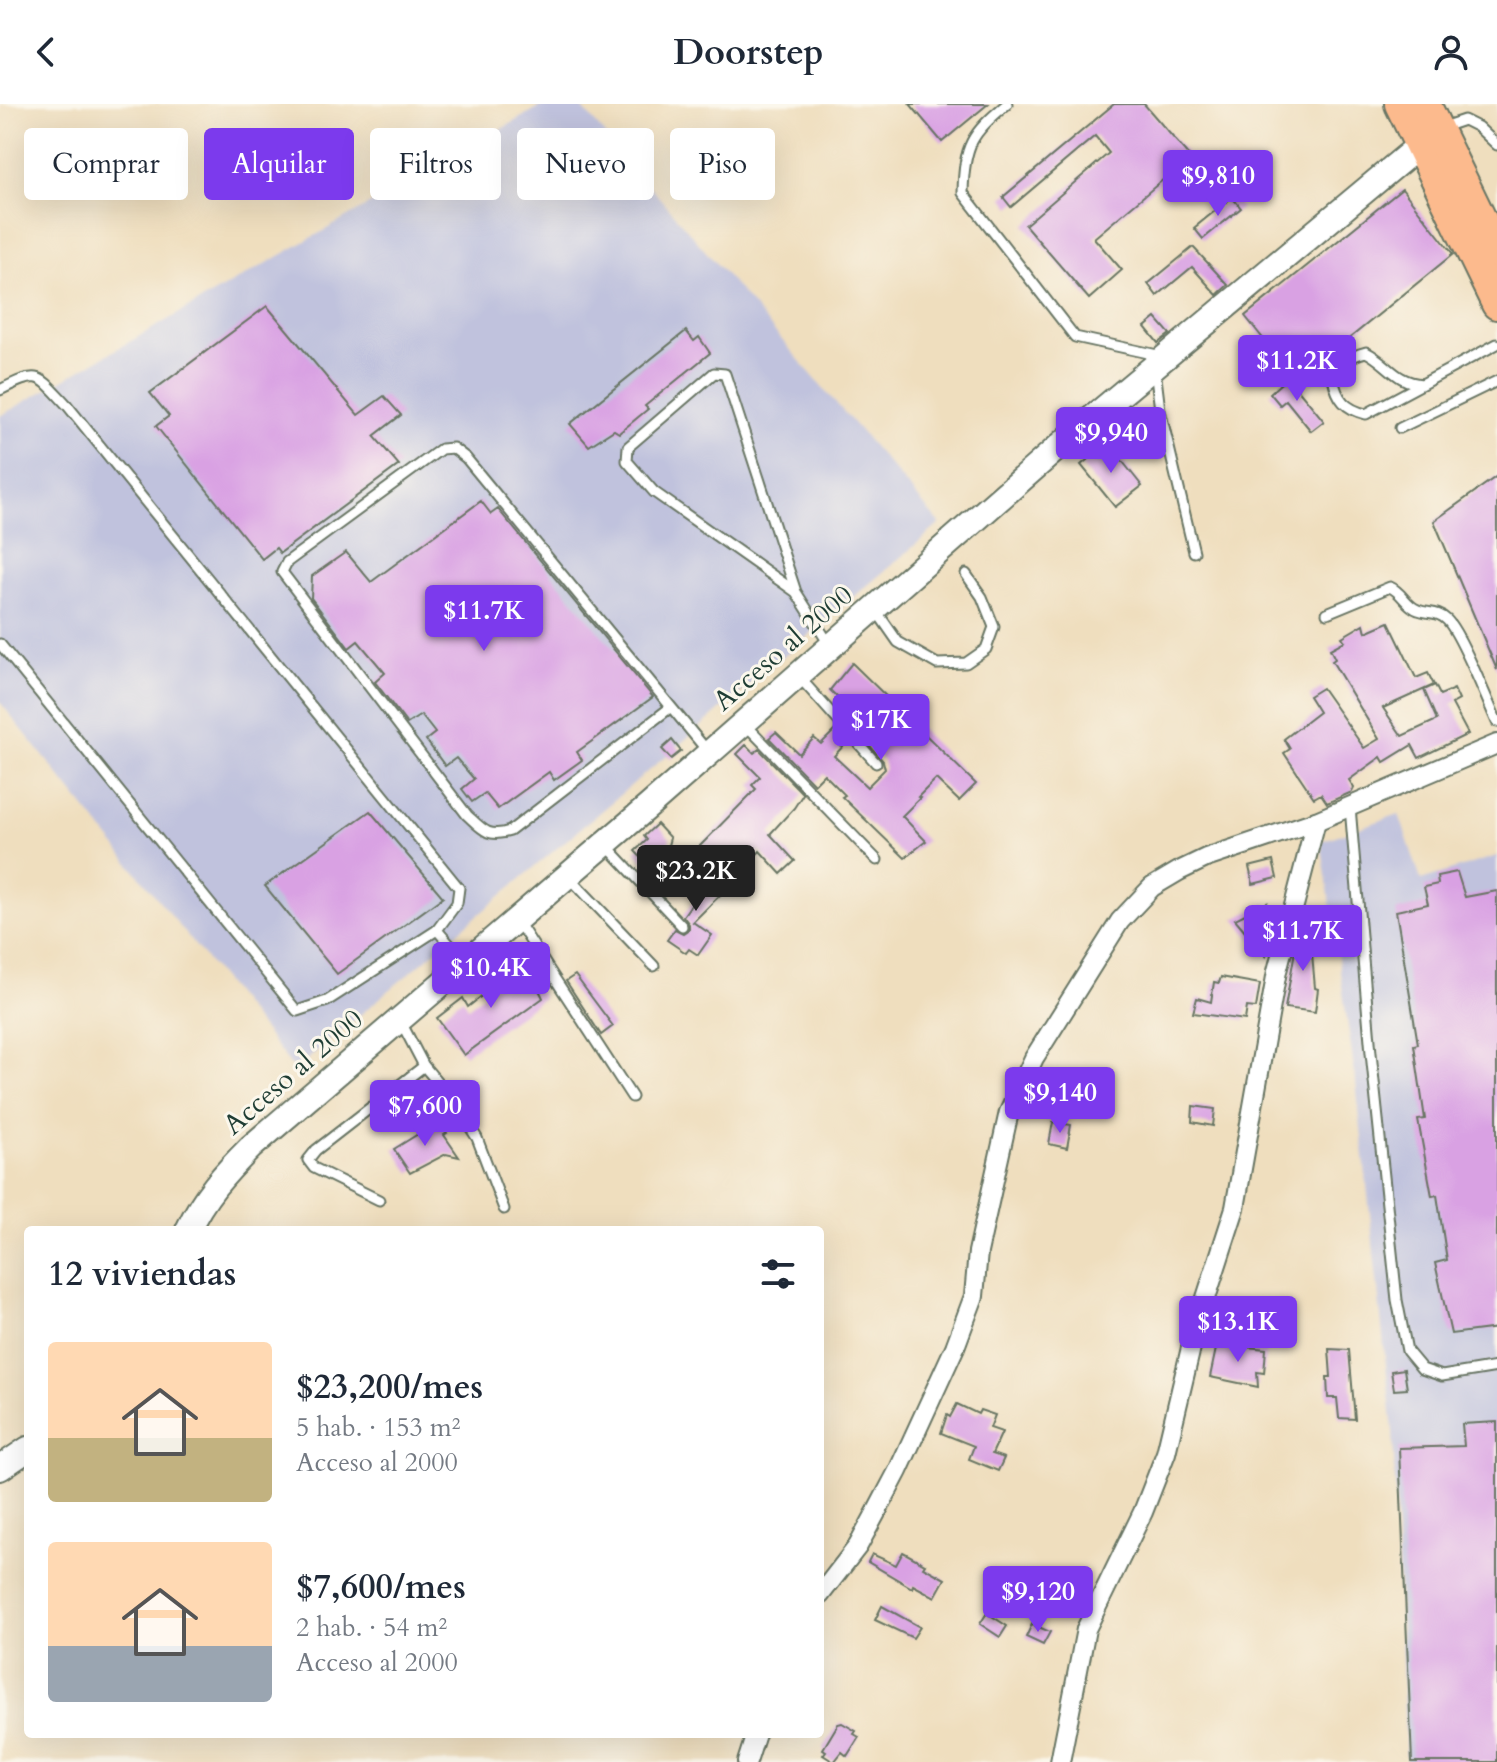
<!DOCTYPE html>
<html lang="es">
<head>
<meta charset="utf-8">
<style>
  body { margin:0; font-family:Cardo,serif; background:#f2f2f3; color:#1f2937; height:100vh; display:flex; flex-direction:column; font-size:30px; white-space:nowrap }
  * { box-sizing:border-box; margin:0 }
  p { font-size:26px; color:#747a83 }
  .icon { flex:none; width:44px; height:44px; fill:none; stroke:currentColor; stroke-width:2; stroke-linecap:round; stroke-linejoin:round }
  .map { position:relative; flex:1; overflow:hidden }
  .panel { position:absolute; left:24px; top:1122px; width:800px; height:512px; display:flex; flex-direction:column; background:#fff; border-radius:8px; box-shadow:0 8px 32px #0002 }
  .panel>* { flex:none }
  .banner { position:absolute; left:24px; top:24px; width:800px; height:72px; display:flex; gap:16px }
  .price { position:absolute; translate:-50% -68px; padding:0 18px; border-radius:8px; background:#7c3aed; color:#fff; font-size:26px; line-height:52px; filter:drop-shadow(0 2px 4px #0008) }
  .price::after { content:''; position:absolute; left:50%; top:48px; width:24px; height:18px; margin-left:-12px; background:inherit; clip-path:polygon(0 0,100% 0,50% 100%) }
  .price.selected { background:#222; color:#fff }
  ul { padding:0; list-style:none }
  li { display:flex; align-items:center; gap:24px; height:200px; padding:0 24px }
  li span { display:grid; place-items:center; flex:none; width:224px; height:160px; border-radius:8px; color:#555 }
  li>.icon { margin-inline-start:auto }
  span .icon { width:96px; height:96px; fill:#fffc; stroke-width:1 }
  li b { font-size:34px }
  h2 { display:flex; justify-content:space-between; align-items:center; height:96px; padding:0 24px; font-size:34px }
  .tag { padding:0 28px; border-radius:8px; background:#fff; box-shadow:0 8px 32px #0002; font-size:28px; line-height:72px }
  .tag.selected { background:#7c3aed; color:#fff }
  header { display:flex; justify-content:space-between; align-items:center; height:104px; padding:0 24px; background:#fff; font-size:36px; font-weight:700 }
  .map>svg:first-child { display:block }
</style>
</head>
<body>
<header><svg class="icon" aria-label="back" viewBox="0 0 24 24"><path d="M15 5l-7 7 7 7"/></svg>Doorstep<svg class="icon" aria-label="person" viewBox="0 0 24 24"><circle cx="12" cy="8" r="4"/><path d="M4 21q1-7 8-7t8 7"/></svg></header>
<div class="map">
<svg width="1497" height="1658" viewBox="0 0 1497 1658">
  <rect width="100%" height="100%" fill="#fbf7ec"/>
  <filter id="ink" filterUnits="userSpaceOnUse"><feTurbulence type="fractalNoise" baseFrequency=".0125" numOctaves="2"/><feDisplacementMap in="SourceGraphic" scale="16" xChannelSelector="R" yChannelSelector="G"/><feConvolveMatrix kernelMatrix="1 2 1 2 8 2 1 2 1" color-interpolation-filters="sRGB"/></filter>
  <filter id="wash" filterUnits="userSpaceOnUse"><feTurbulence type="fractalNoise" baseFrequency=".006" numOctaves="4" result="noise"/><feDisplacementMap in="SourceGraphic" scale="32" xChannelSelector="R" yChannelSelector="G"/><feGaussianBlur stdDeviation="1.8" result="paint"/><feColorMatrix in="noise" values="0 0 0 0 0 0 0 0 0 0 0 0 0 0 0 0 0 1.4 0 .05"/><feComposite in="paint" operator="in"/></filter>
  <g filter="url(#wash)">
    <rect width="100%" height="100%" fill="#efdebe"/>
    <g fill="#c0c2dd">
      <path d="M545 0H579L940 420 295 966 0 598V312Z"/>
      <path d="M1399 710 1421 776 1497 752V1658H1406L1393 1327 1356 978 1321 737Z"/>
    </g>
    <g id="blocks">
      <g fill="#d9a1e3">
        <path d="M910 0H988L942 38Z"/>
        <path d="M1114 0H1144L1190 53 1094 134 1122 166 1089 195 1025 121 1109 49 1095 32 1011 103 1003 93Z"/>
        <path d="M1402 85 1453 150 1297 277 1245 212Z"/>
        <path d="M1232 93 1241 104 1203 135 1194 124Z"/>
        <path d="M1193 143 1228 181 1217 191 1192 163 1157 192 1148 180Z"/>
        <path d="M267 202 358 311 384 292 401 311 374 332 399 361 280 449 276 444 262 455 156 322 169 312 150 289Z"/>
        <path d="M1156 214 1170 230 1158 239 1145 223Z"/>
        <path d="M686 227 694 237 699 233 710 249 645 302 648 305 619 329 614 326 589 342 570 320Z"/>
        <path d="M1288 273 1324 317 1311 327 1286 296 1280 301 1270 289Z"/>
        <path d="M1108 339 1142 382 1115 403 1081 361Z"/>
        <path d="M1497 372V566L1434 417Z"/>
        <path d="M481 397 491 410 498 405 653 593 577 648 582 656 554 676 549 668 498 705 485 689 472 698 462 685 474 675 456 654 445 662 426 636 435 629 421 611 407 620 375 578 385 569 358 537 349 544 311 494 312 472 346 448 371 478Z"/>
        <path d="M1389 518 1416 574 1428 569 1434 581 1383 604 1402 632 1437 616 1424 586 1435 581 1440 591 1454 585 1459 596 1452 600 1468 630 1419 654 1412 641 1384 658 1381 653 1349 676 1354 684 1352 688 1327 699 1321 690 1314 694 1284 649 1290 645 1284 635 1319 608 1309 592 1322 584 1364 644 1379 635 1332 557 1335 555 1330 545 1345 537 1342 533 1364 520 1366 528Z"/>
        <path d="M852 559 976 680 959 697 936 675 918 693 920 694 902 712 926 737 905 754 842 693 845 691 824 670 814 680 769 634 776 628 799 650 814 634 821 640 836 625 847 638 834 652 867 683 885 665 883 657 844 612 850 606 830 586Z"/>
        <path d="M672 636 681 647 671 655 662 645Z"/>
        <path d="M746 641 754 649 759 645 803 690 794 704 770 730 795 757 781 770 760 747 742 766 748 771 737 783 696 746 756 685 752 681 760 673 737 650Z"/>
        <path d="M370 707 443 793 337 870 265 782Z"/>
        <path d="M657 720 670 734 667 745 649 762 635 747 647 736 644 732Z"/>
        <path d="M1273 757 1277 774 1253 780 1249 763Z"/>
        <path d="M702 761 721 790 693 818 712 831 698 851 689 845 686 849 667 836 675 825 683 829 689 825V820L683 812 698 791 685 775Z"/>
        <path d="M1457 768 1465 793 1497 787V1224L1451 1230 1435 1159 1447 1156 1437 1091 1432 1092 1418 1016 1425 1015 1414 941 1418 940 1396 807 1428 800 1424 783 1438 780 1437 772Z"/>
        <path d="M1267 799 1259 825H1272L1266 852 1235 815Z"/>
        <path d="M1305 809 1313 811 1310 826 1315 884 1318 885 1315 908 1285 904 1295 847Z"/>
        <path d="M525 857 543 894 464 951 437 914 463 894 468 903Z"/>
        <path d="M575 871 613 922 601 931 566 877Z"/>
        <path d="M1221 873 1260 880 1256 904 1247 903 1245 916 1193 909 1197 894 1211 898 1214 878 1219 879Z"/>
        <path d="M1193 1002 1215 1005 1213 1022 1192 1018Z"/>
        <path d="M439 1017 447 1029 444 1031 459 1053 446 1050 410 1069 394 1045Z"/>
        <path d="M1053 1018 1071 1021 1067 1044 1049 1040Z"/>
        <path d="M1217 1240 1266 1245 1264 1269 1257 1268 1258 1283 1210 1273Z"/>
        <path d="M1329 1245 1349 1246 1355 1315 1339 1314 1337 1294H1328L1327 1273H1331Z"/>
        <path d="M1404 1265 1407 1285 1394 1286 1391 1267Z"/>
        <path d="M957 1300 978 1310 980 1306 995 1311 990 1324 1002 1328 992 1350 1004 1354 998 1367 969 1355 974 1342 941 1329 947 1311 950 1313Z"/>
        <path d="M1497 1318V1658H1412L1399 1344 1464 1342 1462 1320Z"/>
        <path d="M903 1448 925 1460 923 1463 945 1475 935 1493 913 1481 912 1484 868 1458 872 1450 896 1461Z"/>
        <path d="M882 1502 920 1523 913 1534 875 1516Z"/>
        <path d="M987 1509 1007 1522 1000 1533 980 1520Z"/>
        <path d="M1032 1520 1050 1528 1043 1541 1026 1533Z"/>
        <path d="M842 1619 856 1627 854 1630 859 1633 847 1652 842 1648 834 1658 823 1651 826 1647 823 1645 838 1620Z"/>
      </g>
    </g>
  </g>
  <g filter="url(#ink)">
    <use href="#blocks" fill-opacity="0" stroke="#687564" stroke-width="2"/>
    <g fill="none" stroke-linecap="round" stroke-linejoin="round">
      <g stroke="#687564" stroke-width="13">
        <g id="service">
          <path d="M1007 0C971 30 964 41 963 89L1075 233 1162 252"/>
          <path d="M1443 23 1464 16 1478 23 1497 41"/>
          <path d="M1155 265 1160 306 1194 448"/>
          <path d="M1422 280C1395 278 1388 259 1366 248 1350 252 1341 259 1333 274 1337 295 1345 305 1366 310L1497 240"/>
          <path d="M0 286C40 266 38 270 67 301L459 784 457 799 437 826 464 857"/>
          <path d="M1400 324 1497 277"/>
          <path d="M796 488 654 388 627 357 628 343 714 269 725 270 796 488 829 540"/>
          <path d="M875 505 898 538 937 560 966 559 986 545 994 523 982 493 966 470"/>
          <path d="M1327 509 1390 483C1402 488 1406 502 1418 506 1429 510 1438 507 1447 516 1461 530 1487 596 1497 618"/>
          <path d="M0 540 297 907 327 897 437 826"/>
          <path d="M800 574 876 659"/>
          <path d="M671 603 510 727C488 734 483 726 467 711L282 468 287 458 441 345 453 344 466 354 709 649"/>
          <path d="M746 621 877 756"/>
          <path d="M1350 703 1371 949 1397 1196 1407 1247 1422 1265 1442 1272 1497 1263"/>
          <path d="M607 742 682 822"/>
          <path d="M570 774 654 862"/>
          <path d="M518 818 632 993"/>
          <path d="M401 918 424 962 454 998 477 1034 504 1105"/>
          <path d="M379 1096 314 1064 308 1056 316 1046 424 962"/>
        </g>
      </g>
      <g stroke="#687564" stroke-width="22">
        <g id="minor">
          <path d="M820 1491 858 1442 878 1405 898 1367 955 1243 974 1192 978 1148 1009 1008 1034 954 1120 817 1152 783 1179 767 1206 754 1316 717 1497 640"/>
          <path d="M747 1658 756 1630"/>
          <path d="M1060 1658 1086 1525 1143 1408 1166 1349 1194 1231 1235 1104 1277 867 1316 717"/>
        </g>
      </g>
      <g stroke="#687564" stroke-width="28">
        <g id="tertiary">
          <path d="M188 1126C203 1093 225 1069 251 1043L649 702 1072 331 1433 30"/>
          <path d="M0 1364 28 1345"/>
        </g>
      </g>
      <g stroke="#687564" stroke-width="34">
        <g id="trunk">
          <path d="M1400 0 1497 200"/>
          <path d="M1425 0 1497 148"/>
        </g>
      </g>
      <use href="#service" stroke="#fff" stroke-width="9"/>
      <use href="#minor" stroke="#fff" stroke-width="18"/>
      <use href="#tertiary" stroke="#fff" stroke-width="24"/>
      <use href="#trunk" stroke="#fcba8d" stroke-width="30"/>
    </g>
  </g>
  <g text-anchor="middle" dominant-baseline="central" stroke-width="6" stroke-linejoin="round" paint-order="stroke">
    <g font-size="28" fill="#1f3d34" stroke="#fbf7ec">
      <text transform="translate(783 544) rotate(-41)">Acceso al 2000</text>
      <text transform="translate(293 968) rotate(-41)">Acceso al 2000</text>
    </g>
  </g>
</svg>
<b class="price" style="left:1218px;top:114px">$9,810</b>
<b class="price" style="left:1297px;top:299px">$11.2K</b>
<b class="price" style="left:1111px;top:371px">$9,940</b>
<b class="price" style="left:484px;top:549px">$11.7K</b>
<b class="price" style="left:881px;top:658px">$17K</b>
<b class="price selected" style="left:696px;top:809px">$23.2K</b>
<b class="price" style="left:1303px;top:869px">$11.7K</b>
<b class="price" style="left:491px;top:906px">$10.4K</b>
<b class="price" style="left:1060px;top:1031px">$9,140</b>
<b class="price" style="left:425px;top:1044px">$7,600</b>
<b class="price" style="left:1238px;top:1260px">$13.1K</b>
<b class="price" style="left:1038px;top:1530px">$9,120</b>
<div class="banner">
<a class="tag">Comprar</a>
<a class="tag selected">Alquilar</a>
<a class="tag">Filtros</a>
<a class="tag">Nuevo</a>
<a class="tag">Piso</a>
</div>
<section class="panel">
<h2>12 viviendas<svg class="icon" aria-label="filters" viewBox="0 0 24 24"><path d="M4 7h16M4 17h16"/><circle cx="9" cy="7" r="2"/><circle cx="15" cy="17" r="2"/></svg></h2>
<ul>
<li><span style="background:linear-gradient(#ffd9b3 60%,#c2b280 0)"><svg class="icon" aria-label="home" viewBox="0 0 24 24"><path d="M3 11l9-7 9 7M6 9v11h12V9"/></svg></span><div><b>$23,200/mes</b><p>5 hab. · 153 m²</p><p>Acceso al 2000</p></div></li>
<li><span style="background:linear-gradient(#ffd9b3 65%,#9aa5b1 0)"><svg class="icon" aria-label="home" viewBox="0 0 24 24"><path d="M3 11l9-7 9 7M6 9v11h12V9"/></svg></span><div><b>$7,600/mes</b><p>2 hab. · 54 m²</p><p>Acceso al 2000</p></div></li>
</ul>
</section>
</div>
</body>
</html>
